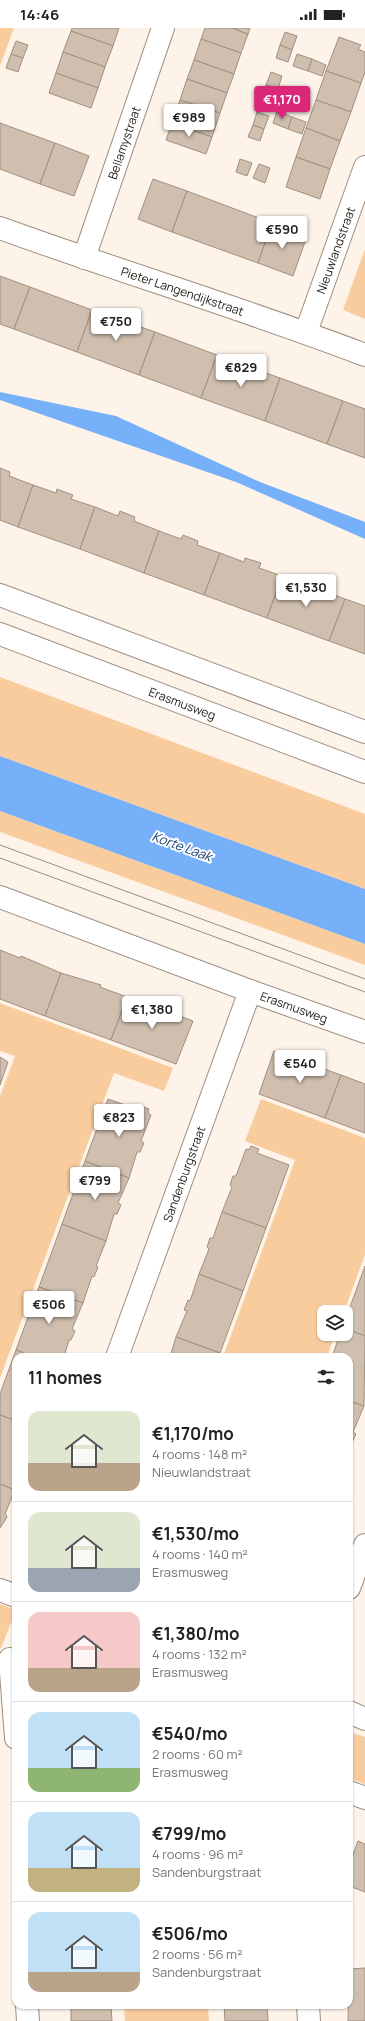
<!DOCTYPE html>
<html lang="en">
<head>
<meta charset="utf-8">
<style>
  body { margin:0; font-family:Manrope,sans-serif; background:#f2f2f2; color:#222; height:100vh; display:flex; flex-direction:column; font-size:15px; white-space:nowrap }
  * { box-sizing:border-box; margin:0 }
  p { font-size:13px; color:#767676 }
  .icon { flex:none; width:22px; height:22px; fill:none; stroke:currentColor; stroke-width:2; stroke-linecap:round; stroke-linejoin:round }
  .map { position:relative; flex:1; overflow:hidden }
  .drawer { position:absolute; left:12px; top:1325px; width:341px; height:656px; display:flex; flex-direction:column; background:#fff; border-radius:12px; box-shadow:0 1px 3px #0004 }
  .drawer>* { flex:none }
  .tools { position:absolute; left:317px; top:1277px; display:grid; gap:8px }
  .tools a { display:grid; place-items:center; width:36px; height:36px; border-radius:8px; background:#fff; box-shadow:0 1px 3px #0004; font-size:20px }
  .price { position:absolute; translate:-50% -34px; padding:0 9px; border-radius:4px; background:#fff; color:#222; font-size:13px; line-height:26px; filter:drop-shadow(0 1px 2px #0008) }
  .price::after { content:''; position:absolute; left:50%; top:24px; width:12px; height:9px; margin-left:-6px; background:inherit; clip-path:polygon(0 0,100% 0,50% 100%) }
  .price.on { background:#db2777; color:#fff }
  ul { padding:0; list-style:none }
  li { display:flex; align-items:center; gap:12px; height:100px; padding:0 16px }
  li+li { border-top:1px solid #e0e0e0 }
  li span { display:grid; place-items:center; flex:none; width:112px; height:80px; border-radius:12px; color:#555 }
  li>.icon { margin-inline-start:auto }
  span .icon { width:48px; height:48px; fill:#fffc; stroke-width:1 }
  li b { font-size:17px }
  h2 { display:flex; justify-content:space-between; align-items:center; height:48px; padding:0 16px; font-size:17px }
  .status { display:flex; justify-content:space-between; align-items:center; height:28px; padding:0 20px; background:#fff; direction:ltr }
  .status svg { height:11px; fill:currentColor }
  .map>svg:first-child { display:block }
</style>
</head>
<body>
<div class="status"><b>14:46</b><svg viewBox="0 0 49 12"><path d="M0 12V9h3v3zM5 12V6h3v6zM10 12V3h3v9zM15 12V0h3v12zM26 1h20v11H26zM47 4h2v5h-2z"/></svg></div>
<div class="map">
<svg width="365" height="1993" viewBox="0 0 365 1993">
  <rect width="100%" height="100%" fill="#fef3e9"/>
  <g fill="#f9cc9e">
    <path d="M0 0H14L0 38Z"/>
    <path d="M365 221V291L343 282Z"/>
    <path d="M0 649 365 786V861L0 728Z"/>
    <path d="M0 783 365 916V937L0 804Z"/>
    <path d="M0 975 173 1040 164 1063 114 1045 0 1350V1068L15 1028 0 1023Z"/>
    <path d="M261 1071 365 1110V1227L344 1284H324V1306H335L327 1329H223L295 1132 245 1113Z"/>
    <path d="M0 1576 16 1582 1 1620H0Z"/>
    <path d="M350 1704 365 1709V1756L349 1750Z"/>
    <path d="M124 1977H208L209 1993H125Z"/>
  </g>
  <g fill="#75b0f9">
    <path d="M0 364 116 388 260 454 365 494V511L236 454 0 372Z"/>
    <path d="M0 728 365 861V916L0 783Z"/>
  </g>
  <g fill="#d0bfaf" stroke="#a09081">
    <path d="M72 0H119L113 18 71 3Z"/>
    <path d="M205 0H232L248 6 241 25 201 11Z"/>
    <path d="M232 0H250L248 6Z"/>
    <path d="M71 3 113 18 105 39 63 24Z"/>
    <path d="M285 4 297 8 292 22 280 17Z"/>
    <path d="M339 9 361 17 358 21 365 24V44L361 55 326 43Z"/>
    <path d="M201 11 241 25 234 46 194 32Z"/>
    <path d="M16 13 28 17 23 30 11 26Z"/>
    <path d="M280 17 292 22 288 34 276 30Z"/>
    <path d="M63 24 105 39 98 60 56 45Z"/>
    <path d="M11 26 23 30 18 44 6 40Z"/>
    <path d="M297 26 312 31 308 43 293 38Z"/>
    <path d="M312 31 326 37 322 48 308 43Z"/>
    <path d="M194 32 234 46 227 65 187 51Z"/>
    <path d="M326 43 361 55 351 84 316 72Z"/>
    <path d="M271 44 282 48 278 61 266 57Z"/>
    <path d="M56 45 98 60 91 80 49 65Z"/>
    <path d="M187 51 227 65 220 85 180 72Z"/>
    <path d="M266 57 278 61 273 74 262 70Z"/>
    <path d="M180 72 220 85 212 109 172 95Z"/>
    <path d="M316 72 351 84 340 113 306 100Z"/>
    <path d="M277 83 292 89 288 101 273 95Z"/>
    <path d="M257 84 269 88 264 101 253 97Z"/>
    <path d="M292 89 306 94 302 106 288 101Z"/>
    <path d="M0 95 55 115 40 156 0 141Z"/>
    <path d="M172 95 212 109 206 126 166 112Z"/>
    <path d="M253 97 264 101 260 113 248 109Z"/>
    <path d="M306 100 340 113 330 141 296 129Z"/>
    <path d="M55 115 89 128 74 168 40 156Z"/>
    <path d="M296 129 330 141 320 171 286 159Z"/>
    <path d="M240 131 252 135 247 148 236 144Z"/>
    <path d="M259 136 270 140 265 155 253 150Z"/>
    <path d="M153 151 187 163 172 204 138 191Z"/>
    <path d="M187 163 272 195 258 235 172 204Z"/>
    <path d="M272 195 307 208 293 248 258 235Z"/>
    <path d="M0 248 30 259 14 301 0 296Z"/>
    <path d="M30 259 92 282 77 324 14 301Z"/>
    <path d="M92 282 155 304 139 347 77 324Z"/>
    <path d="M155 304 217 327 201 370 139 347Z"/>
    <path d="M217 327 280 350 265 393 201 370Z"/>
    <path d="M280 350 343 373 327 416 265 393Z"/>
    <path d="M343 373 365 381V430L327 416Z"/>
    <path d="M0 440 10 444 9 448 33 457 18 499 0 492Z"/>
    <path d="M33 457 56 465 57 461 73 467 71 471 95 479 80 521 18 499Z"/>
    <path d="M95 479 118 488 120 483 135 489 134 493 159 503 144 545 80 521Z"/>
    <path d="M159 503 181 511 183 507 198 513 197 517 220 525 204 567 144 545Z"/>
    <path d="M220 525 244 534 245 530 261 535 259 540 282 548 267 590 204 567Z"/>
    <path d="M282 548 306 557 307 553 323 558 322 562 345 571 329 613 267 590Z"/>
    <path d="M345 571 365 578V626L329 613Z"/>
    <path d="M0 922 20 930 21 928 61 945 45 988 0 971Z"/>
    <path d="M61 945 101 957 100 959 127 969 111 1012 45 988Z"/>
    <path d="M127 969 152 978 153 976 167 981 166 983 193 993 176 1036 111 1012Z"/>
    <path d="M274 1023 301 1033 302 1031 316 1036V1038L341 1047 325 1090 259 1066Z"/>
    <path d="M0 1029 8 1034 0 1057Z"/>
    <path d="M341 1047 365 1056V1105L325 1090Z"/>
    <path d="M108 1071 139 1082 141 1078 149 1081 148 1085 151 1087 141 1113 144 1115 140 1124H137L129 1150 85 1133Z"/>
    <path d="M251 1118 259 1121 257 1125 289 1137 266 1200 222 1184 232 1159 230 1157 233 1148H236L246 1121 249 1122Z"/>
    <path d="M85 1133 129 1150 118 1175 121 1177 117 1186H114L106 1213 62 1196Z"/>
    <path d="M222 1184 266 1200 243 1263 199 1246 209 1221 207 1219 210 1210H213Z"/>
    <path d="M62 1196 106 1213 96 1238 98 1239 94 1249 92 1248 83 1275 39 1259Z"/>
    <path d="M365 1238V1308L346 1301V1290Z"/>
    <path d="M199 1246 243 1263 220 1325 176 1309 187 1283 184 1282 188 1272 190 1273Z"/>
    <path d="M39 1259 83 1275 72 1301 75 1303 71 1312H69L64 1329H35L16 1322Z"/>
    <path d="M346 1301 365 1308 364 1378 349 1373V1329H332L340 1306H346Z"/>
    <path d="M176 1309 220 1325 219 1329H170Z"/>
    <path d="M16 1322 35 1329H16V1393L0 1387V1366Z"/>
    <path d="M349 1373 364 1378 353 1404 356 1406 354 1410 352 1415 349 1416Z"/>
    <path d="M0 1387 16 1393 15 1462 0 1456Z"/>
    <path d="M0 1456 15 1462 5 1486 7 1488 6 1491 0 1500Z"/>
    <path d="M358 1813 365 1816V1864L349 1858V1838Z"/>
    <path d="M365 1940V1993H348L349 1941Z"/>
    <path d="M71 1977H111L71 1979Z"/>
    <path d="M111 1977 112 1993H71V1979Z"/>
    <path d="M224 1977H267L268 1993H225Z"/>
  </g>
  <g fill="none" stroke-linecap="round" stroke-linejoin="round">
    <g stroke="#9f8f80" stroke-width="24">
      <g id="minor">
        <path id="s1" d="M0 200C121 244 245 281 365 327"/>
        <path id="s2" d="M84 230 163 0"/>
        <path id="s3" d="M306 304 365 139"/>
        <path id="s4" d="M0 869 250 963 365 1004"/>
        <path id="s5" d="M117 1329 250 963"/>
        <path d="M349 1560 365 1517"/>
        <path d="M0 1562 16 1568"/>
        <path d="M10 1631 16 1710"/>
        <path d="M349 1684 365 1691"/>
        <path d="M349 1764 365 1770"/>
        <path d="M27 1977 28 1993"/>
        <path d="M308 1977 309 1993"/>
      </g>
    </g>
    <g stroke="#9f8f80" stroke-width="24">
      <g id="secondary">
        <path d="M0 567 365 704"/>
        <path id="s6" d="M0 606 365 744"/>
      </g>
    </g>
    <use href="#minor" stroke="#fff" stroke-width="22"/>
    <use href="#secondary" stroke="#fff" stroke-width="22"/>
    <g stroke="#968d85" stroke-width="1">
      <path d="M0 817 365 951"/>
      <path d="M0 830 365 964"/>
    </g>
  </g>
  <g text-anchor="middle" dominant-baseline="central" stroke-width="4" stroke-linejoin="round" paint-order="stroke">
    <g font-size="12" fill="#211b14" stroke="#fff">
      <text stroke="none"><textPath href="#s2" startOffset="122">Bellamystraat</textPath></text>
      <text stroke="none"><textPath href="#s3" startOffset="87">Nieuwlandstraat</textPath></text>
      <text stroke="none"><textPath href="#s1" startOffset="193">Pieter Langendijkstraat</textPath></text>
      <text stroke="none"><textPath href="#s6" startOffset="195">Erasmusweg</textPath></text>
      <text stroke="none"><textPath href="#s4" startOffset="314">Erasmusweg</textPath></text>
      <text stroke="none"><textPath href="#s5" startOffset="195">Sandenburgstraat</textPath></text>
    </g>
    <g font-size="13" font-style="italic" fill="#183f6e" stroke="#fff">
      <text transform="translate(182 818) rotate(20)">Korte Laak</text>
    </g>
  </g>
</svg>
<div class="tools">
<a><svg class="icon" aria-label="layers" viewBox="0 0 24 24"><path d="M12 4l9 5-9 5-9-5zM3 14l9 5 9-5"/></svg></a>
</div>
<b class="price on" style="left:282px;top:92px">€1,170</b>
<b class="price" style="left:189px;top:110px">€989</b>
<b class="price" style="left:282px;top:222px">€590</b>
<b class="price" style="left:116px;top:314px">€750</b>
<b class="price" style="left:241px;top:360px">€829</b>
<b class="price" style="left:306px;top:580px">€1,530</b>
<b class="price" style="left:152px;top:1002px">€1,380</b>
<b class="price" style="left:300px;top:1056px">€540</b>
<b class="price" style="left:119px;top:1110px">€823</b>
<b class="price" style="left:95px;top:1173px">€799</b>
<b class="price" style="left:49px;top:1297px">€506</b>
<section class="drawer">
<h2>11 homes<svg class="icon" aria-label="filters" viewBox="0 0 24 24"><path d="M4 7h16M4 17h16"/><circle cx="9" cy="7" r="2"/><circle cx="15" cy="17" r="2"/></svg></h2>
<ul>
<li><span style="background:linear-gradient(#dfe7d0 65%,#b9a48a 0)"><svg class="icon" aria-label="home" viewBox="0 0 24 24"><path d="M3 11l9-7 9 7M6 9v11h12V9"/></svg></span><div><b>€1,170/mo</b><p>4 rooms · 148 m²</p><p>Nieuwlandstraat</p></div></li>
<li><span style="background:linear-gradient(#dfe7d0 70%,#9aa5b1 0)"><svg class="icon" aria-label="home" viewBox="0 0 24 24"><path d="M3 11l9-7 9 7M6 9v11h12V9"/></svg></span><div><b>€1,530/mo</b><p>4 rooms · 140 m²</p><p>Erasmusweg</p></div></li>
<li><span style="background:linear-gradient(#f6c9c9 70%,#b9a48a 0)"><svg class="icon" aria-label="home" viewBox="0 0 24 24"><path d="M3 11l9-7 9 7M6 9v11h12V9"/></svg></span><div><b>€1,380/mo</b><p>4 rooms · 132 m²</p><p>Erasmusweg</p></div></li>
<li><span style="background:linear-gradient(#bfe0f5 70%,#8fb573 0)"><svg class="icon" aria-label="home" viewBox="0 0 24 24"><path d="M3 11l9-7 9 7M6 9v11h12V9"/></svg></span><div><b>€540/mo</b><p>2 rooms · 60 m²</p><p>Erasmusweg</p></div></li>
<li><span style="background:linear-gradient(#bfe0f5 70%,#c2b280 0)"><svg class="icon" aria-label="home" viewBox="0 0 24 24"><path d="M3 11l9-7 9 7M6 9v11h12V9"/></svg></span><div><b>€799/mo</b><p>4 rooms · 96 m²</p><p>Sandenburgstraat</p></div></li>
<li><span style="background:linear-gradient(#bfe0f5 75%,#b9a48a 0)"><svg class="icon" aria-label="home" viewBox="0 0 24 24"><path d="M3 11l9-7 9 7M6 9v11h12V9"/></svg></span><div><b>€506/mo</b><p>2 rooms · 56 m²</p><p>Sandenburgstraat</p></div></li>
</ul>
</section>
</div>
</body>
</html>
